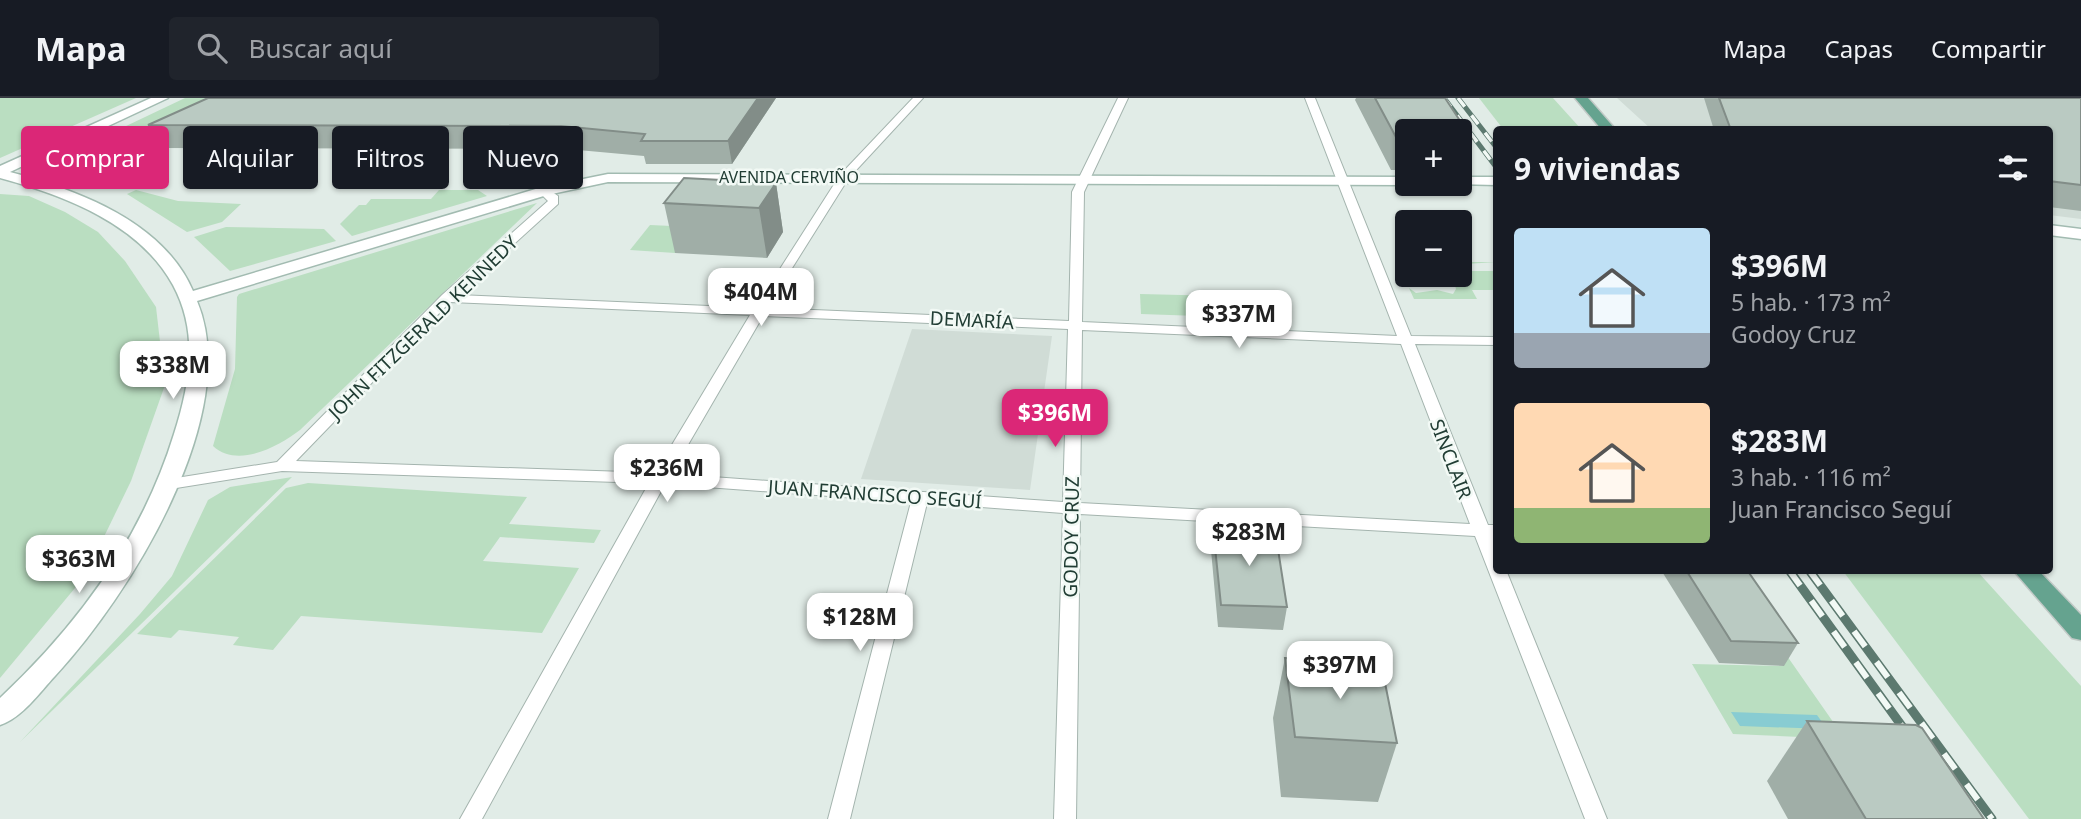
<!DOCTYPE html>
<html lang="es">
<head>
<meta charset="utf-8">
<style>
  body { margin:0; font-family:"Noto Sans",sans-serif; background:#20242c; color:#f1f3f6; height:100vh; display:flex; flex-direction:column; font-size:26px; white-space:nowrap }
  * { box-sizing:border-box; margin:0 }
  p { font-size:23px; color:#9ea1a6 }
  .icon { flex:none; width:38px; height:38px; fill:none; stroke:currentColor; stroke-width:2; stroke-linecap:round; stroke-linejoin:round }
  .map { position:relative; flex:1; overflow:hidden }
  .panel { position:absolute; left:1493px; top:28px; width:560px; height:448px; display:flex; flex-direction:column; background:#171b24; border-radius:7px; box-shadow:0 2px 5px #0004 }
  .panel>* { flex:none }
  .top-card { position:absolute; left:21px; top:28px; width:665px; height:63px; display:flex; gap:14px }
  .controls { position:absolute; left:1395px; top:21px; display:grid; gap:14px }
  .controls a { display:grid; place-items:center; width:77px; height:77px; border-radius:7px; background:#171b24; box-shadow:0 2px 5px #0004; font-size:35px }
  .price { position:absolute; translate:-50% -60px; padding:0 16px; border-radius:14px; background:#fff; color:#222; font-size:23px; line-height:46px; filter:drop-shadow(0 2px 4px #0008) }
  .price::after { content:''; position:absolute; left:50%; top:42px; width:21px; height:16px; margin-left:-10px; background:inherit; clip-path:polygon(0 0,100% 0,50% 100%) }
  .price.active { background:#db2777; color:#fff }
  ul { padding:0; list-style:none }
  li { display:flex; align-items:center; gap:21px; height:175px; padding:0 21px }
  li span { display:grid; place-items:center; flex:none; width:196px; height:140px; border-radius:7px; color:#555 }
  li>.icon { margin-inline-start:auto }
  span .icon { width:84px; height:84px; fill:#fffc; stroke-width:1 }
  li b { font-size:30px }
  h2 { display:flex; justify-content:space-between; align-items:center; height:84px; padding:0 21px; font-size:30px }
  .chip { padding:0 24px; border-radius:7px; background:#171b24; box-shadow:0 2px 5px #0004; font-size:24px; line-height:63px }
  .chip.active { background:#db2777; color:#fff }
  header { display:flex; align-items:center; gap:42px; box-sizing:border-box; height:98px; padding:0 35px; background:#171b24; border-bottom:2px solid #363941 }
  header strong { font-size:33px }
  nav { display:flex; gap:38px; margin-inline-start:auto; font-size:24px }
  .search { width:490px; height:63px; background:#20242c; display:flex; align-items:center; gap:18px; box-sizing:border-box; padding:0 24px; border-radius:7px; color:#9ea1a6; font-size:26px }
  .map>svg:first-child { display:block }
</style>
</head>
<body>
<header>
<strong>Mapa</strong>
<div class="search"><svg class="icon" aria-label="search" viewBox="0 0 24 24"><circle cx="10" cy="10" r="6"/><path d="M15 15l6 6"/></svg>Buscar aquí</div>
<nav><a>Mapa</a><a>Capas</a><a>Compartir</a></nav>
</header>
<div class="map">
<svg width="2081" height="721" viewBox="0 0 2081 721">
  <rect width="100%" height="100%" fill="#e1ece7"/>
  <g fill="#d0dcd6">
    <path d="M1617 0H2081V121L2049 117V32L1651 31Z"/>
    <path d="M912 231 1052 238 1030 392 861 381Z"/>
  </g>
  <g fill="#badec1">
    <path d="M0 0H136L0 60Z"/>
    <path d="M185 0H262L160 50 145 49 52 72 42 68Z"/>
    <path d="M1479 0H1553L1581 31H1503Z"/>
    <path d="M136 92 178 103 241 106 222 124 187 134 127 96Z"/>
    <path d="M439 92H478L487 98 352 138 340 126 359 107H366L371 101H431Z"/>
    <path d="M0 96 29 98 65 114 98 134 125 163 156 209 165 287 131 383 85 478 0 580Z"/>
    <path d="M537 105 300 332C279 348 238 371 213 348L235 271 237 199 239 196Z"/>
    <path d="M650 127 694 129 675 155 630 152Z"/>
    <path d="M226 129 324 131 336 143 230 173 194 139Z"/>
    <path d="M1460 164H1496L1466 166 1470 173H1496V192H1472L1477 201H1414L1409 190 1416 195 1437 192 1453 196 1456 191 1452 177H1460Z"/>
    <path d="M1140 196 1224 198 1227 219 1141 216Z"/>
    <path d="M292 379 20 644 140 516 172 478 208 402 230 389Z"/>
    <path d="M308 385 527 399 509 426 601 432 594 445 500 439 483 463 579 470 542 535 301 518 273 552 233 547 239 539 179 532 171 540 137 536 286 390Z"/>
    <path d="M1843 473H1977L2081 588V721H2029Z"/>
    <path d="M1729 475 1845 641 1733 636 1692 566 1783 568Z"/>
  </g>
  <path fill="#88ccd2" d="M1731 614 1817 617 1827 631 1740 628Z"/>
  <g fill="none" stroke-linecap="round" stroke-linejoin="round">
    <g stroke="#a4b4ae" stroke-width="2">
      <path id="street" d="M913 0H923L848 81 767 210 1069 223 1072 94 1118 0H1128L1084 94 1082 224 1397 238 1305 0H1315L1411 238 1496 239V247L1415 246 1488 427H1496V439H1493L1496 448V472H1506L1607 721H1585L1475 438 1080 416 1076 721H1054L1063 415 927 405 850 721H828L911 404 665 386 482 721H460L649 385 282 373 170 391 162 386 170 381 277 364 442 197 548 103 538 93 540 91H548L558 98V106L458 197 755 210 840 77ZM450 204 750 217 655 375 296 363ZM763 218 1068 231 1063 404 671 376ZM1082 232 1401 246 1470 426 1080 405Z"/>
    </g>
    <g stroke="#a2bbb1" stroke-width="3">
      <g id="secondary">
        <path d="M151 0H168L10 74C77 92 163 123 193 193L539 90 608 76 1407 79V86H1412L1407 87 608 84 547 97 197 203C244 315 130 497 55 578 40 594 22 620 0 627V600C79 526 142 440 174 336 190 286 199 235 173 187 139 125 63 97 0 80V68Z"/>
        <path d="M1460 79H1496V87L1455 86H1460Z"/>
        <path d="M2049 127 2081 131V141L2049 137Z"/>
      </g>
    </g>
    <g stroke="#c1c9c6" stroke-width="3">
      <g id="primary">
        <path d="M1575 0H1588L1616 32H1602Z"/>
        <path d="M2013 472H2038L2081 517V542L2072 540Z"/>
      </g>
    </g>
    <use href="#street" fill="#fff" fill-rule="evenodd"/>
    <use href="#secondary" fill="#fff" fill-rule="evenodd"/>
    <use href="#primary" fill="#65a38f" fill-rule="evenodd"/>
    <g stroke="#5c796f" stroke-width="5">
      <g id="rail-far1">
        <path d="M1444 0 1496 69"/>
        <path d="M1458 0 1496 49"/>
      </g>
    </g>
    <g stroke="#5c796f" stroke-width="9">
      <g id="rail">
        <path d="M1789 472 1912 642"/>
        <path d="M1809 472 1992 721"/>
      </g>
    </g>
    <use href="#rail-far1" stroke="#f2f9f5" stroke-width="3.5" stroke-dasharray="11" stroke-linecap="butt"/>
    <use href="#rail" stroke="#f2f9f5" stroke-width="6" stroke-dasharray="19" stroke-linecap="butt"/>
  </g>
  <g fill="#a0aea7">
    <path d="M776 0 732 66H646L644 58 567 51 160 50 148 27Z"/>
    <path d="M1356 0H1445L1472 41 1465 73H1460V33H1407V72H1391L1355 2Z"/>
    <path d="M1704 0H2081V113L2049 109V32H1714Z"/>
    <path d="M776 85 783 134 767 160 675 155 664 105Z"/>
    <path d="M1213 430 1287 509 1283 532 1218 529 1211 452Z"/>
    <path d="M1661 472H1747L1798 545 1784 568 1719 565Z"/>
    <path d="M1285 560 1397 645 1378 704 1281 699 1273 620Z"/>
    <path d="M1807 623 1984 721H1788L1767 683Z"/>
  </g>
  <g fill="#828d88">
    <path d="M758 0H776L732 66 728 43Z"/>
    <path d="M776 85 783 134 767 160 759 110Z"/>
  </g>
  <g fill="#bacac2" stroke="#828d88" stroke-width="2">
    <path d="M208 0H758L728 43H641L645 36 561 28 148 27Z"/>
    <path d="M1375 0H1445L1472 41H1460V33H1407V41H1397Z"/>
    <path d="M1719 0H2081V87L2049 83V32H1731Z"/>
    <path d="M684 80 776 85 759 110 664 105Z"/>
    <path d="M1213 430 1275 432 1287 509 1221 507Z"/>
    <path d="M1686 472H1747L1798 545 1731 543Z"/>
    <path d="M1285 560 1381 565 1397 645 1295 639Z"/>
    <path d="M1807 623 1916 627 1922 630 1984 721H1866Z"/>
  </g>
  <g text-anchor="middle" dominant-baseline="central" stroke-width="5" stroke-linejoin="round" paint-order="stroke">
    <g font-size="16" fill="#213d34" stroke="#f2f9f5">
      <text x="789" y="79">AVENIDA CERVIÑO</text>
    </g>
    <g font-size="19" fill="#213d34" stroke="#f2f9f5">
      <text transform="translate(972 222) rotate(3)">DEMARÍA</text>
      <text transform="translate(423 229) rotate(-44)">JOHN FITZGERALD KENNEDY</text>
      <text transform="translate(1451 361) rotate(69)">SINCLAIR</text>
      <text transform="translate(875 396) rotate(4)">JUAN FRANCISCO SEGUÍ</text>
      <text transform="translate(1071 439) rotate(-89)">GODOY CRUZ</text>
    </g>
  </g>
</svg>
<div class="controls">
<a>+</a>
<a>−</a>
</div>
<b class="price" style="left:761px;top:230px">$404M</b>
<b class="price" style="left:1239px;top:252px">$337M</b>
<b class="price" style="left:173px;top:303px">$338M</b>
<b class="price active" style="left:1055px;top:351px">$396M</b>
<b class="price" style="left:667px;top:406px">$236M</b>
<b class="price" style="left:1249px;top:470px">$283M</b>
<b class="price" style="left:79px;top:497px">$363M</b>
<b class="price" style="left:860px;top:555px">$128M</b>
<b class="price" style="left:1340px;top:603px">$397M</b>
<div class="top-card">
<a class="chip active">Comprar</a>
<a class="chip">Alquilar</a>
<a class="chip">Filtros</a>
<a class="chip">Nuevo</a>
</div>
<section class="panel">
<h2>9 viviendas<svg class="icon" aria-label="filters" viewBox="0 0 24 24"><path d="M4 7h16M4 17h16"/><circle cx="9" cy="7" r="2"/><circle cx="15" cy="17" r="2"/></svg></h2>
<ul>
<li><span style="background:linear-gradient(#bfe0f5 75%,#9aa5b1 0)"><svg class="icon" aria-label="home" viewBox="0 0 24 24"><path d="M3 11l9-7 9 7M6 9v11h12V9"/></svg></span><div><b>$396M</b><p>5 hab. · 173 m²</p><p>Godoy Cruz</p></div></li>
<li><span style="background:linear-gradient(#ffd9b3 75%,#8fb573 0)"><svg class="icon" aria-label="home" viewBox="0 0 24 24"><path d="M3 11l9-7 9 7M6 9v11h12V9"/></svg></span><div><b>$283M</b><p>3 hab. · 116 m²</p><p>Juan Francisco Seguí</p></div></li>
</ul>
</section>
</div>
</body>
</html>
